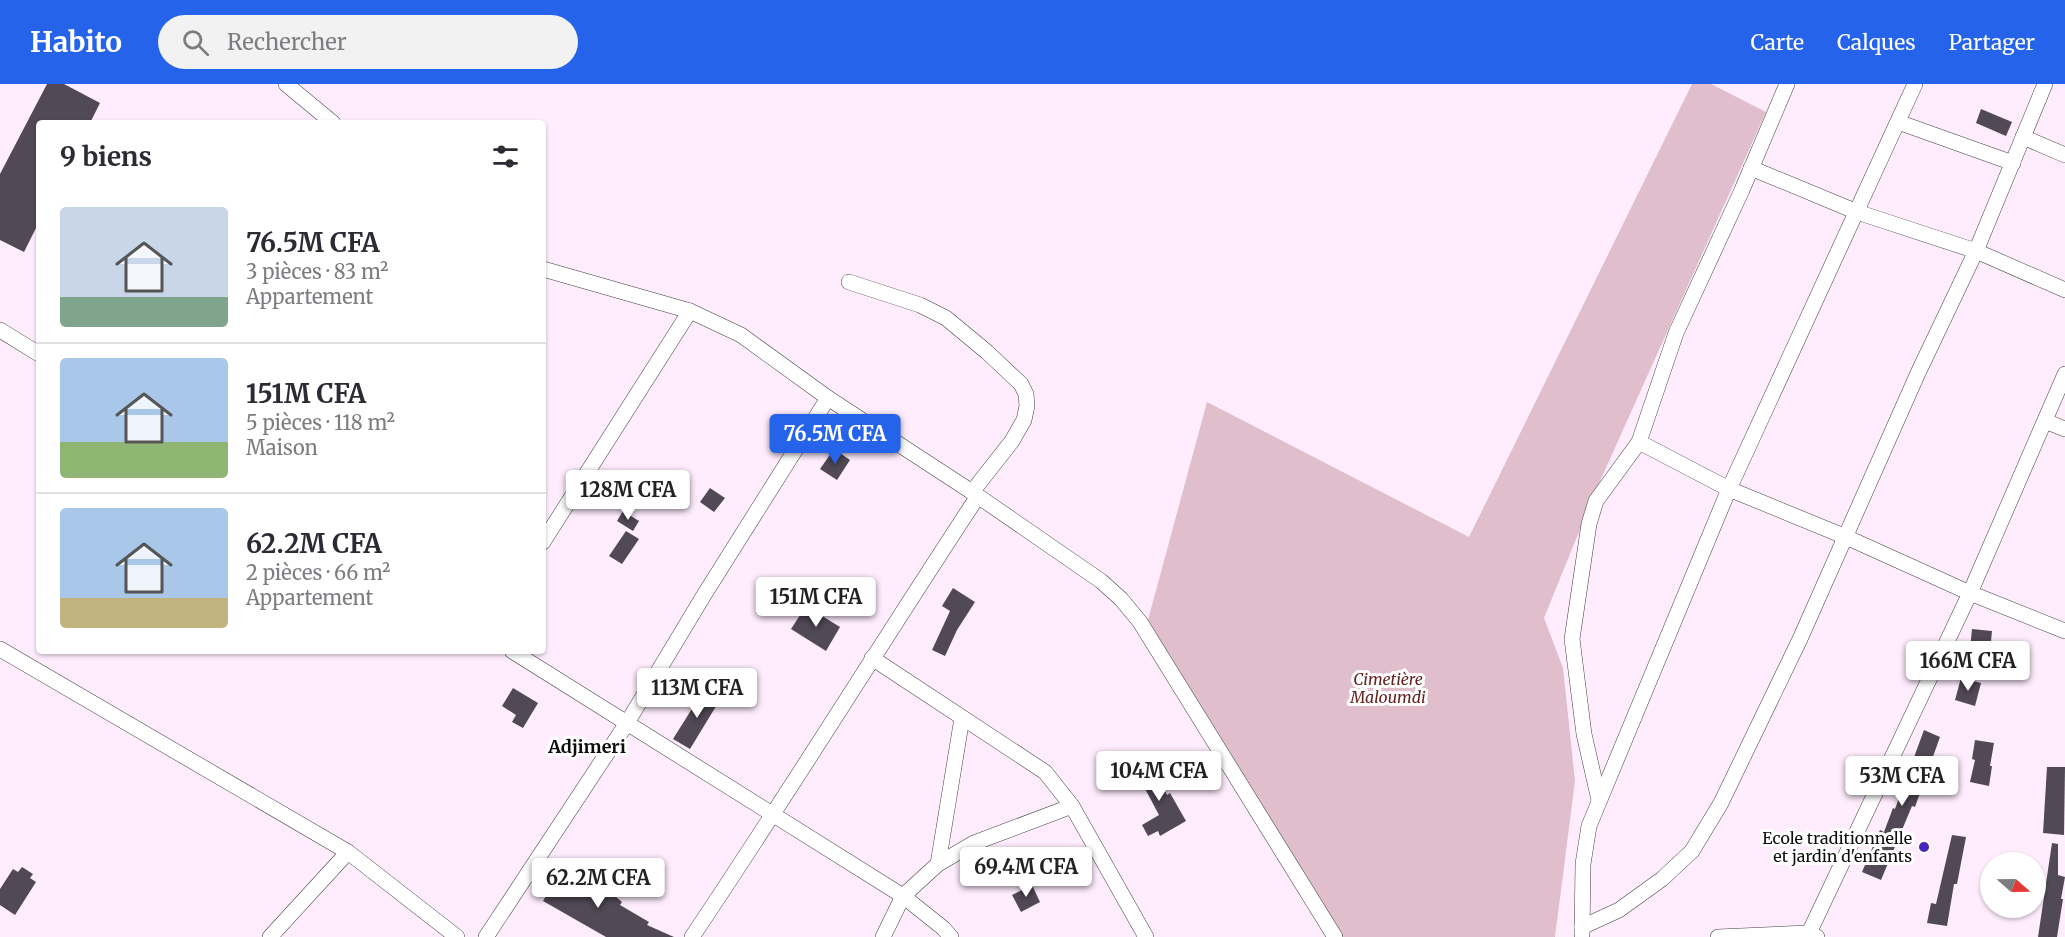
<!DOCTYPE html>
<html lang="fr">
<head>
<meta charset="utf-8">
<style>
  body { margin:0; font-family:Merriweather,serif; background:#f2f2f3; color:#2b2b33; height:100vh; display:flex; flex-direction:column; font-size:22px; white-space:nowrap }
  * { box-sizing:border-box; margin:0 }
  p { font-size:20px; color:#7c7c81 }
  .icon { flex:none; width:33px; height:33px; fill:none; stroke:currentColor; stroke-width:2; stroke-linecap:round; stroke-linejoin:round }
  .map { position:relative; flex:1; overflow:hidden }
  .side { position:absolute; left:36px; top:36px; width:510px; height:534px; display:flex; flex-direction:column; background:#fff; border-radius:6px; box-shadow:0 2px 4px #0004 }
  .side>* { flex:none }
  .needle { width:39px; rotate:110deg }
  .buttons { position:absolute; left:1980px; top:768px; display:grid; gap:12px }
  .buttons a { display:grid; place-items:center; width:66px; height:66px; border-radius:50%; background:#fff; box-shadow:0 2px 4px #0004; font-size:30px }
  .price { position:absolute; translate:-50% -51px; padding:0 14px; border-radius:6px; background:#fff; color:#222; font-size:20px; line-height:39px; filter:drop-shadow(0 2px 3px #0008) }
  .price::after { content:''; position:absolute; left:50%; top:36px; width:18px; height:14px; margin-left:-9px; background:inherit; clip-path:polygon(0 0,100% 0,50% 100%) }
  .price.on { background:#2563eb; color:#fff }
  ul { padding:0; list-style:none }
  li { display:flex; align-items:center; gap:18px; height:150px; padding:0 24px }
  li+li { border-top:2px solid #e1e1e2 }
  li span { display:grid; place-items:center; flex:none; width:168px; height:120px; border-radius:6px; color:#555 }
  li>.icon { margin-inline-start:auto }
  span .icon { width:72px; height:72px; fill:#fffc; stroke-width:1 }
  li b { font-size:26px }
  h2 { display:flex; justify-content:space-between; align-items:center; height:72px; padding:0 24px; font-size:26px }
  header { display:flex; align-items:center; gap:36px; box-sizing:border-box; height:84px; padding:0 30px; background:#2563eb; color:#fff }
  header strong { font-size:28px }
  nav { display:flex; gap:33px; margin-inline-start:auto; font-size:21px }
  .search { width:420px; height:54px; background:#f2f2f3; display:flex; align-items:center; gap:15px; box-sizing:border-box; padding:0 21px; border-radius:33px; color:#7c7c81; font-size:22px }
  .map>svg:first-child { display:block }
</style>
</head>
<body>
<header>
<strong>Habito</strong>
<div class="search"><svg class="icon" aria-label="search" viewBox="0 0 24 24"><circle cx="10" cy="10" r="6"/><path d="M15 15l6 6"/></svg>Rechercher</div>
<nav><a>Carte</a><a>Calques</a><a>Partager</a></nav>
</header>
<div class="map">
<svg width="2065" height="853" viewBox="0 0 2065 853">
  <rect width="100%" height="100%" fill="#ffedfe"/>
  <path fill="#e0becc" d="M1692 0H1711L1766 28 1596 406 1544 534 1563 584 1575 697 1555 853H1340L1148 536 1207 318 1469 453Z"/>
  <g fill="#514955">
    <path d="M47 0H64L100 19 90 39H39V138L24 168 0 156V90Z"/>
    <path d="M1981 25 2012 38 2006 52 1976 39Z"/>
    <path d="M834 365 850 376 837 396 820 385Z"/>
    <path d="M710 404 725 414 714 428 700 418Z"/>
    <path d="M623 427 639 437 633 447 617 437Z"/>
    <path d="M626 447 639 455 622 480 609 472Z"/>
    <path d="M953 504 975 518 957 546 945 572 932 566 950 527 942 522Z"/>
    <path d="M806 522 840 543 826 567 791 545Z"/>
    <path d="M1972 545 1992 547 1990 568 1970 566Z"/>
    <path d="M1961 594 1981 599 1975 622 1955 616Z"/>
    <path d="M513 604 538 619 523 644 512 638 516 631 502 622Z"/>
    <path d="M705 604 721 614 690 665 673 655Z"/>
    <path d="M1924 646 1940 653 1915 723 1912 722 1881 796 1862 788 1880 746 1884 748 1893 724 1895 725Z"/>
    <path d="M1975 656 1994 659 1990 682H1992L1989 702 1970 698 1975 676 1972 675Z"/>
    <path d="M1150 676 1167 711 1170 709 1186 737 1160 752 1158 747 1148 752 1142 741 1159 731 1134 684Z"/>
    <path d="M2047 683H2065L2064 751 2043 749Z"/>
    <path d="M1952 751 1966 753 1957 800H1954L1947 842 1927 839 1931 819 1936 820Z"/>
    <path d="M2052 759 2058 760V791L2065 793 2061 815H2063L2057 853H2038Z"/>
    <path d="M22 783 33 790 30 794 36 798 15 831 0 821V805L13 785 18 788Z"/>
    <path d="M572 786 615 812 622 818 620 821 649 838 647 841 674 853H606L543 817 553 800 560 804Z"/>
    <path d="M1032 801 1040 818 1021 828 1012 811Z"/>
  </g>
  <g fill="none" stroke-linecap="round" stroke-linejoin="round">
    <g stroke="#404040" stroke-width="16">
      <g id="street">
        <path d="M286 0 333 39"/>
        <path d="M1898 38 2013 79"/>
        <path d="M2023 53 2065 71"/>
        <path d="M1751 84 1857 128 1976 167 2065 206"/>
        <path d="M543 185 690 227 741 251 828 314 972 408 1101 497 1121 515 1140 538 1335 853"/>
        <path d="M849 198 920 221 946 234 987 268 1021 300 1026 310 1027 322 1024 336 1012 357 972 408"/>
        <path d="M0 246 39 270"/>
        <path d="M2045 337 2065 345"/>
        <path d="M1639 358 1729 405 1846 453 1970 509 2065 547"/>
        <path d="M543 458 690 227"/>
        <path d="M0 565 348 768 457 853"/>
        <path d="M512 567 903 812 943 844 951 853"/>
        <path d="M872 574 1045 688 1072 722 1146 853"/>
        <path d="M1599 716 1584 650 1572 555 1589 440 1596 417 1639 358 1676 249 1742 106 1787 0"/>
        <path d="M938 780 962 634"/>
        <path d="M1582 843 1619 826 1662 795 1692 767 1721 719 1800 555 1918 289 1976 167 2045 0"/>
        <path d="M1809 849 1970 509 2065 290"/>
        <path d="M1582 850 1583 780 1589 742 1729 405 1915 0"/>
        <path d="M270 853 348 768"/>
        <path d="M486 853 627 639 704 511 828 314"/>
        <path d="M692 853C790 707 882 558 978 412"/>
        <path d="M883 853 903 812 938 780 974 759 1072 722"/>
        <path d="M1718 853 1809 849 1817 853"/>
      </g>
    </g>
    <use href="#street" stroke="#fff" stroke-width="15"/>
  </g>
  <circle fill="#4626bb" stroke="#fff" stroke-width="2" cx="1924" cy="763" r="6"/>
  <g text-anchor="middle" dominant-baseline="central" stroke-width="6" stroke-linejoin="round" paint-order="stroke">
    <g font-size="16" font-style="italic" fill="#64221e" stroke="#fff">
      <text x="1388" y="595">Cimetière<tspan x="1388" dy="18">Maloumdi</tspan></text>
    </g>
    <g font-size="16" fill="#0d0d0d" stroke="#fff" text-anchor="end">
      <text x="1912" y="754">Ecole traditionnelle<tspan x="1912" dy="18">et jardin d'enfants</tspan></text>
    </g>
    <g font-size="18" font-weight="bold" fill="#0d0d0d" stroke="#fff">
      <text x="587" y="662">Adjimeri</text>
    </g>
  </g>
</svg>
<div class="buttons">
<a><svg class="needle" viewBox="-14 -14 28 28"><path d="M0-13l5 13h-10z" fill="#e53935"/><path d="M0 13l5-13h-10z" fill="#7c7c81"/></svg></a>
</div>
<b class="price on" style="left:835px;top:381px">76.5M CFA</b>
<b class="price" style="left:628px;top:437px">128M CFA</b>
<b class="price" style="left:816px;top:544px">151M CFA</b>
<b class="price" style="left:1968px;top:608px">166M CFA</b>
<b class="price" style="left:697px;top:635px">113M CFA</b>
<b class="price" style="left:1159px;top:718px">104M CFA</b>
<b class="price" style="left:1902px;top:723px">53M CFA</b>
<b class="price" style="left:1026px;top:814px">69.4M CFA</b>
<b class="price" style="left:598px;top:825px">62.2M CFA</b>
<section class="side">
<h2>9 biens<svg class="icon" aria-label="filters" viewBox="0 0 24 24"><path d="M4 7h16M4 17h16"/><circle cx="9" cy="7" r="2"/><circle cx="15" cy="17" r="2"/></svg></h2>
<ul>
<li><span style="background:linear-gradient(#c9d6e8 75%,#7fa58c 0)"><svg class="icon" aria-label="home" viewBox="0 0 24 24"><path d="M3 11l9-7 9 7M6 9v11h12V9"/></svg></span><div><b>76.5M CFA</b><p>3 pièces · 83 m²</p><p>Appartement</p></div></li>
<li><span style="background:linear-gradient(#a9c7e8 70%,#8fb573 0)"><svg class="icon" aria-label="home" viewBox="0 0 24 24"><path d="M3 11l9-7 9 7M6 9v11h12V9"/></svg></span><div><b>151M CFA</b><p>5 pièces · 118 m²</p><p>Maison</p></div></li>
<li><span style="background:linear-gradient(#a9c7e8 75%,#c2b280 0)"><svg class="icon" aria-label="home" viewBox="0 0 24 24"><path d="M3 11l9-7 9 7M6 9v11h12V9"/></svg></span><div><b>62.2M CFA</b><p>2 pièces · 66 m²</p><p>Appartement</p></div></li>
</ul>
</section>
</div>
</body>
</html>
